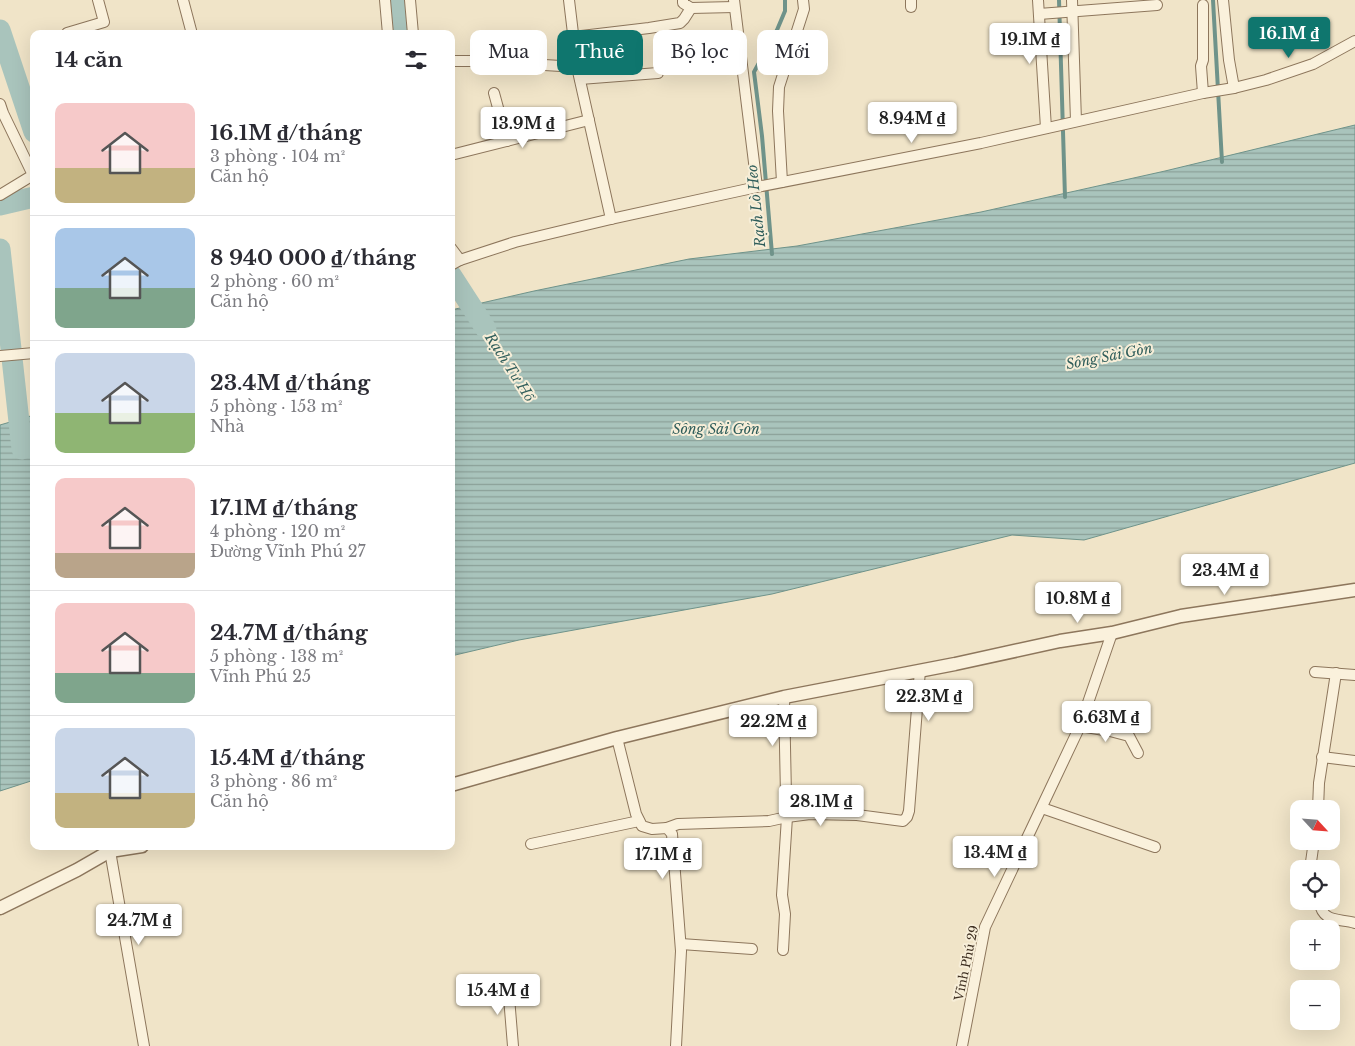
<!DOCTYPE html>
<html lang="vi">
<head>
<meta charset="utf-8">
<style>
  body { margin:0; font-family:"Libre Baskerville",serif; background:#f2f2f3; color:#2b2b33; height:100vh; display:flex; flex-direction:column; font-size:19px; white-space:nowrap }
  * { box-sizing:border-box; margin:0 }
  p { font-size:16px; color:#7c7c81 }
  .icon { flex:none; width:28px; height:28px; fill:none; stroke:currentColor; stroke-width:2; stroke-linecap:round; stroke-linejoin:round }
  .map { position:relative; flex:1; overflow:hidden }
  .drawer { position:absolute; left:30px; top:30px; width:425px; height:820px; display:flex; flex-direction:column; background:#fff; border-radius:10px; box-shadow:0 5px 20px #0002 }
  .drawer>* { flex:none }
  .guide { position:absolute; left:470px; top:30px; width:475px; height:45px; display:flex; gap:10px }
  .needle { width:32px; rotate:116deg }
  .fabs { position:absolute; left:1290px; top:800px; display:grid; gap:10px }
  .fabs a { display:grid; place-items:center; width:50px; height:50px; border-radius:10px; background:#fff; box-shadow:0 5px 20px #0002; font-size:25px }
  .price { position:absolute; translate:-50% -42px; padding:0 11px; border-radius:5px; background:#fff; color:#222; font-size:16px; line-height:32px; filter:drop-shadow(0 1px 2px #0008) }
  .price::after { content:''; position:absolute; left:50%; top:30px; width:15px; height:11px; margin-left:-8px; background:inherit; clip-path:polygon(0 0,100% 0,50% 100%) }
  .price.active { background:#0f766e; color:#fff }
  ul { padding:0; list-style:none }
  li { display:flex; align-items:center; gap:15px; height:125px; padding:0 25px }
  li+li { border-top:1px solid #e1e1e2 }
  li span { display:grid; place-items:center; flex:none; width:140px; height:100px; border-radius:10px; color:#555 }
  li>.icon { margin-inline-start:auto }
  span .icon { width:60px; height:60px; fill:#fffc; stroke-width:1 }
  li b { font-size:21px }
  h2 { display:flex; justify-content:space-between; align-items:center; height:60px; padding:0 25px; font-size:21px }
  .tag { padding:0 18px; border-radius:10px; background:#fff; box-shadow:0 5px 20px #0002; font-size:18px; line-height:45px }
  .tag.active { background:#0f766e; color:#fff }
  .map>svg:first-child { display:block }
</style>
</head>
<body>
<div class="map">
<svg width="1355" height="1046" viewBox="0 0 1355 1046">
  <defs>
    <pattern id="water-rules" width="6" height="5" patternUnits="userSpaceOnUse" patternTransform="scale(1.25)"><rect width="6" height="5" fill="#a9c4bc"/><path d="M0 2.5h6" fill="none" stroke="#8ba098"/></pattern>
  </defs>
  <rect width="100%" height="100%" fill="#f0e4c8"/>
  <g fill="url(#water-rules)" stroke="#6f938a">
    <path d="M1355 125V463L1084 540 1012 535 772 594 519 640 451 656V310L534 291 689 259 797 246 981 212 1165 171Z"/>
    <path d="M34 415V780L0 791V425Z"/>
  </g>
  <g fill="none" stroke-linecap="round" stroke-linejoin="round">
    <g stroke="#6f938a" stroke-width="4">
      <path d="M1059 0 1065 197"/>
      <path d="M1213 0 1222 162"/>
      <path d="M772 254 762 136 754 72 777 30 785 11V0"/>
    </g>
    <g stroke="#a9c4bc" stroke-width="21">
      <path d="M400 0 404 34"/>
      <path d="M0 30 34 132"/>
      <path d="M0 205 34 197"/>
      <path d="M0 249 22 449"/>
      <path d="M451 275 486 329"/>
    </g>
    <g stroke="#8d765c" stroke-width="12">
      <g id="minor">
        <path d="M183 0 192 34"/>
        <path d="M385 0 388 34"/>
        <path d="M410 0 413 34"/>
        <path d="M569 0 577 67 611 219"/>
        <path d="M683 0V3L691 8 734 7"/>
        <path d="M734 0 757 187"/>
        <path d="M911 0V7"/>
        <path d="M1038 0 1046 128"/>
        <path d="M1072 0 1076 121"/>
        <path d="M1223 0 1229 60 1234 88"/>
        <path d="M1039 14 1157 5"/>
        <path d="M67 33 104 22 98 0"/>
        <path d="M573 37 649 28 680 23 684 19 691 8"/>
        <path d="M451 61H481L577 67"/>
        <path d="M580 79 658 73"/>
        <path d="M494 93 507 141"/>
        <path d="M1203 93 1201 66 1203 60V5"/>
        <path d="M0 104 3 113 33 175 0 195"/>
        <path d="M451 155 589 120"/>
        <path d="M782 182 778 111 779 87 804 9 803 0"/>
        <path d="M451 248 460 260"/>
        <path d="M451 265 460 260 515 242 611 219 757 187 981 143 1203 93 1234 88 1266 80 1313 64 1355 41"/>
        <path d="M0 356 34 353"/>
        <path d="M1315 672 1355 675"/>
        <path d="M784 697 786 796"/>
        <path d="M1080 726 1110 731 1129 736 1138 753"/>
        <path d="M617 738 636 814 642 826 652 829 667 828 672 834 681 951 676 1046"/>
        <path d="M1322 757 1355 761"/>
        <path d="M1042 808 1155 847"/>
        <path d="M1318 809 1319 783 1336 673"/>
        <path d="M667 828 678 824 769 821 787 817 810 814 857 815 903 821 907 817 909 811 920 670"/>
        <path d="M531 844 639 821"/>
        <path d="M110 851 144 1046"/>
        <path d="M1310 869 1314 841"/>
        <path d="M1319 901C1323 924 1339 918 1355 923"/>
        <path d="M681 944 752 949"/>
        <path d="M783 950 785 914 782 895 787 817"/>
        <path d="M508 985 513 1046"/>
        <path d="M962 1046 985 927 1080 726 1112 633"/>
      </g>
    </g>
    <g stroke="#8d765c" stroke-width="15">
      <g id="tertiary">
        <path d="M451 785 617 738 784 697 955 664 1060 641 1112 633 1181 616 1355 590"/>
        <path d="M0 908 77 870 110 851 142 846"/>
      </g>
    </g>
    <use href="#minor" stroke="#faf1dc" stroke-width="10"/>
    <use href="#tertiary" stroke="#faf1dc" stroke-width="12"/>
  </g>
  <g text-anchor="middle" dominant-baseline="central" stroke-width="4" stroke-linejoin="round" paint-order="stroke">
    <g font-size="12" fill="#3d2e20" stroke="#f7eed8">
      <text transform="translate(966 963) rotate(-78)">Vĩnh Phú 29</text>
    </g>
    <g font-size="14" font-style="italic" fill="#2f5d5a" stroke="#f7eed8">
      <text transform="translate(756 206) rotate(-96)">Rạch Lò Heo</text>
      <text transform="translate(1109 356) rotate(-11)">Sông Sài Gòn</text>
      <text transform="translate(510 367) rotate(57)">Rạch Tư Hổ</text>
      <text x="716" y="429">Sông Sài Gòn</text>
    </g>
  </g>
</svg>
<div class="fabs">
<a><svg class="needle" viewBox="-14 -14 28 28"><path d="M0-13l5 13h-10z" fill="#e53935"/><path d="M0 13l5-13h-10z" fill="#7c7c81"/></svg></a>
<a><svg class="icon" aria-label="locate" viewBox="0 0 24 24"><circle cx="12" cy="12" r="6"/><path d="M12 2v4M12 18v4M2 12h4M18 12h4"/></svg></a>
<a>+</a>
<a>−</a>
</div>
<b class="price active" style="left:1289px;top:59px">16.1M ₫</b>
<b class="price" style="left:1030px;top:65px">19.1M ₫</b>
<b class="price" style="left:912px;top:144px">8.94M ₫</b>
<b class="price" style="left:523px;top:149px">13.9M ₫</b>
<b class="price" style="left:1225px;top:596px">23.4M ₫</b>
<b class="price" style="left:1078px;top:624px">10.8M ₫</b>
<b class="price" style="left:929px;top:722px">22.3M ₫</b>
<b class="price" style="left:1106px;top:743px">6.63M ₫</b>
<b class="price" style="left:773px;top:747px">22.2M ₫</b>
<b class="price" style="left:821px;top:827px">28.1M ₫</b>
<b class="price" style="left:995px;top:878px">13.4M ₫</b>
<b class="price" style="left:663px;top:880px">17.1M ₫</b>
<b class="price" style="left:139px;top:946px">24.7M ₫</b>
<b class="price" style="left:498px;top:1016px">15.4M ₫</b>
<div class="guide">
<a class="tag">Mua</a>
<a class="tag active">Thuê</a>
<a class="tag">Bộ lọc</a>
<a class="tag">Mới</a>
</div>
<section class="drawer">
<h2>14 căn<svg class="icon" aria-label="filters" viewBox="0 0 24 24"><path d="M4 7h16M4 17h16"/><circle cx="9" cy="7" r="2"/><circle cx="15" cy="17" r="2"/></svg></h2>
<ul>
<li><span style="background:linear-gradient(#f6c9c9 65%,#c2b280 0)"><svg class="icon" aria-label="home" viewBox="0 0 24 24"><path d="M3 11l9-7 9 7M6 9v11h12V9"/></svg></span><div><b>16.1M ₫/tháng</b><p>3 phòng · 104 m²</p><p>Căn hộ</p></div></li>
<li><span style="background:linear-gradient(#a9c7e8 60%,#7fa58c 0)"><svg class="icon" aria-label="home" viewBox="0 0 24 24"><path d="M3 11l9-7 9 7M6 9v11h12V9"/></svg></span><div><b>8 940 000 ₫/tháng</b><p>2 phòng · 60 m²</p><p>Căn hộ</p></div></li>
<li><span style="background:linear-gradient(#c9d6e8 60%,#8fb573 0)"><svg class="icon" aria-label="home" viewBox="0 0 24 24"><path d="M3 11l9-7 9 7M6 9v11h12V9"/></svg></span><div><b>23.4M ₫/tháng</b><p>5 phòng · 153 m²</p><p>Nhà</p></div></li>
<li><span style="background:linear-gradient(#f6c9c9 75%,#b9a48a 0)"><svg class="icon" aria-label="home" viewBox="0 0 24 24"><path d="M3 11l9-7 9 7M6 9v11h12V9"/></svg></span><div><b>17.1M ₫/tháng</b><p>4 phòng · 120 m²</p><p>Đường Vĩnh Phú 27</p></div></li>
<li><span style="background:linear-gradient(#f6c9c9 70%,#7fa58c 0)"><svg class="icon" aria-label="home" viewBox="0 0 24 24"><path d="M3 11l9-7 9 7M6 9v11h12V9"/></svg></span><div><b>24.7M ₫/tháng</b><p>5 phòng · 138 m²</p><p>Vĩnh Phú 25</p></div></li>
<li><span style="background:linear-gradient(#c9d6e8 65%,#c2b280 0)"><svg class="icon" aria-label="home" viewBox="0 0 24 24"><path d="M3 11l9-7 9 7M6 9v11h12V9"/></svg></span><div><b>15.4M ₫/tháng</b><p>3 phòng · 86 m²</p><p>Căn hộ</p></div></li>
</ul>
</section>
</div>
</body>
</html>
